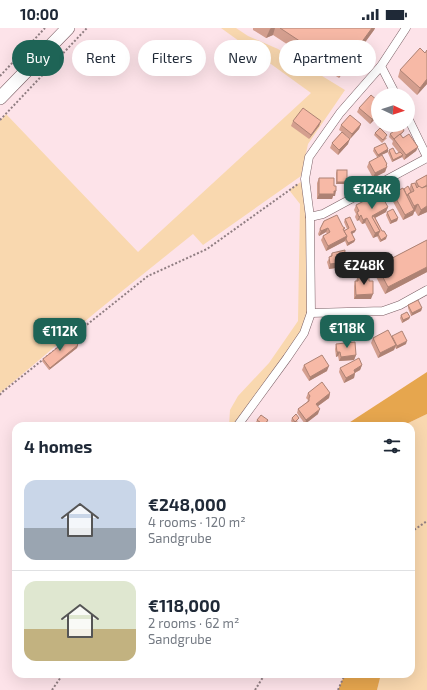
<!DOCTYPE html>
<html lang="en">
<head>
<meta charset="utf-8">
<style>
  body { margin:0; font-family:"Exo 2",sans-serif; background:#f2f2f3; color:#1f2937; height:100vh; display:flex; flex-direction:column; font-size:15px; white-space:nowrap }
  * { box-sizing:border-box; margin:0 }
  p { font-size:13px; color:#747a83 }
  .icon { flex:none; width:22px; height:22px; fill:none; stroke:currentColor; stroke-width:2; stroke-linecap:round; stroke-linejoin:round }
  .map { position:relative; flex:1; overflow:hidden }
  .panel { position:absolute; left:12px; top:394px; width:403px; height:256px; display:flex; flex-direction:column; background:#fff; border-radius:12px; box-shadow:0 4px 16px #0002 }
  .panel>* { flex:none }
  .top-card { position:absolute; left:12px; top:12px; width:403px; height:36px; display:flex; gap:8px }
  .needle { width:26px; rotate:94deg }
  .controls { position:absolute; left:371px; top:60px; display:grid; gap:8px }
  .controls a { display:grid; place-items:center; width:44px; height:44px; border-radius:50%; background:#fff; box-shadow:0 4px 16px #0002; font-size:20px }
  .price { position:absolute; translate:-50% -34px; padding:0 9px; border-radius:8px; background:#1e6456; color:#fff; font-size:13px; line-height:26px; filter:drop-shadow(0 1px 2px #0008) }
  .price::after { content:''; position:absolute; left:50%; top:24px; width:12px; height:9px; margin-left:-6px; background:inherit; clip-path:polygon(0 0,100% 0,50% 100%) }
  .price.active { background:#222; color:#fff }
  ul { padding:0; list-style:none }
  li { display:flex; align-items:center; gap:12px; height:100px; padding:0 12px }
  li+li { border-top:1px solid #e0e1e3 }
  li span { display:grid; place-items:center; flex:none; width:112px; height:80px; border-radius:12px; color:#555 }
  li>.icon { margin-inline-start:auto }
  span .icon { width:48px; height:48px; fill:#fffc; stroke-width:1 }
  li b { font-size:17px }
  h2 { display:flex; justify-content:space-between; align-items:center; height:48px; padding:0 12px; font-size:17px }
  .pill { padding:0 14px; border-radius:18px; background:#fff; box-shadow:0 4px 16px #0002; font-size:14px; line-height:36px }
  .pill.active { background:#1e6456; color:#fff }
  .status { display:flex; justify-content:space-between; align-items:center; height:28px; padding:0 20px; background:#fff; direction:ltr }
  .status svg { height:11px; fill:currentColor }
  .map>svg:first-child { display:block }
</style>
</head>
<body>
<div class="status"><b>10:00</b><svg viewBox="0 0 49 12"><path d="M0 12V9h3v3zM5 12V6h3v6zM10 12V3h3v9zM15 12V0h3v12zM26 1h20v11H26zM47 4h2v5h-2z"/></svg></div>
<div class="map">
<svg width="427" height="662" viewBox="0 0 427 662">
  <rect width="100%" height="100%" fill="#fde3e9"/>
  <g fill="#f9d8af">
    <path d="M221 0H236L248 8 278 21 345 62 308 116 301 148 203 217 193 206 96 284 0 365V93L6 86 138 224 311 65Z"/>
    <path d="M305 151 311 285 304 305 238 398H229L230 382 238 368 269 335 298 293 300 176 289 162Z"/>
    <path d="M427 386V662H377L381 646H411V398H402Z"/>
  </g>
  <g fill="#e6a64e">
    <path d="M427 344V386L402 398H344Z"/>
    <path d="M345 646H381L377 662H338Z"/>
  </g>
  <g fill="none" stroke-linecap="round" stroke-linejoin="round">
    <g stroke="#7a5f65" stroke-width="9">
      <g id="street">
        <path d="M396 67 381 38 406 0"/>
        <path d="M408 90 427 129"/>
        <path d="M310 189 323 186 427 130"/>
        <path d="M311 285 383 283 400 277 427 262"/>
        <path d="M238 397 287 330 304 305 311 285 310 189 305 151 309 129 340 85 381 38"/>
      </g>
    </g>
    <g stroke="#7a5f65" stroke-width="14">
      <path id="primary" d="M0 70 68 0"/>
    </g>
    <g stroke="#907e82" stroke-width="2" stroke-dasharray="2 2" stroke-linecap="butt">
      <path d="M0 48 45 0"/>
      <path d="M0 92 87 0"/>
      <path d="M0 367 1 365 148 248 207 221 298 156"/>
      <path d="M411 504 427 493"/>
      <path d="M52 662 63 646"/>
      <path d="M255 662 265 646"/>
      <path d="M338 662 345 646"/>
    </g>
    <use href="#street" stroke="#fff" stroke-width="8"/>
    <use href="#primary" stroke="#fff" stroke-width="13"/>
  </g>
  <g fill="#d49f8f">
    <path d="M253 0H375L374 2 339 50 273 7 266 10 253 2Z"/>
    <path d="M425 25 427 56 417 67 398 49 400 42Z"/>
    <path d="M378 73V82L377 84 378 85 376 90 370 96 357 84 359 80Z"/>
    <path d="M293 93H321L319 98 309 111 291 98Z"/>
    <path d="M361 96 359 101 350 111 346 107 348 116 338 127 330 120 332 115 342 104 339 102 341 97Z"/>
    <path d="M404 102 401 107 403 110 418 119 416 123 404 132 402 129 392 134 388 125 389 122 396 126 399 125 392 116 393 113 389 109 390 106Z"/>
    <path d="M375 105 387 110 382 115 374 107Z"/>
    <path d="M374 120 388 121V124L377 129 373 123Z"/>
    <path d="M369 134 387 136 385 144 373 150 367 139Z"/>
    <path d="M337 142 347 154 346 156H336V145Z"/>
    <path d="M427 147V184L418 188 415 183 414 184 413 187 403 192 391 170 393 165 403 161H409L411 156 415 155 416 153Z"/>
    <path d="M319 150 335 168H333L332 171H317V155Z"/>
    <path d="M356 177 388 179 386 184 375 190 386 211 380 214 377 208 373 210 365 195 362 196 359 192 357 193 355 189 356 186 354 182Z"/>
    <path d="M387 184 398 190 397 193 390 196 386 187Z"/>
    <path d="M345 191 355 204 352 206 355 212 354 214 347 218 345 213 326 223 321 212 323 208 327 206 326 204 319 208 318 206 320 201 324 193 345 200 344 202 347 201 344 194Z"/>
    <path d="M427 212V244L385 266 374 245 377 238Z"/>
    <path d="M332 225 344 234 342 239 329 241 327 234Z"/>
    <path d="M358 247 369 253 371 271H354V258L355 253H356Z"/>
    <path d="M408 277 422 280 421 283 411 288 408 280Z"/>
    <path d="M401 287 410 289 409 291 402 295 400 290Z"/>
    <path d="M392 309 406 316 396 321 395 319 394 322 378 330 371 315 373 310Z"/>
    <path d="M336 316 356 327 354 332 339 333 338 328 336 329 335 321Z"/>
    <path d="M78 317 77 320 49 342 42 333 43 331Z"/>
    <path d="M304 337 327 343 309 353 302 342Z"/>
    <path d="M362 337 360 342 355 345 354 350 344 355 339 344 340 340Z"/>
    <path d="M308 365H330L329 370 318 378V386L305 396 297 385 298 381 307 374 308 372 306 370Z"/>
    <path d="M292 390 298 393 294 397 291 393Z"/>
    <path d="M257 392H268L267 395 264 398H260L256 394Z"/>
  </g>
  <g fill="#ad8274">
    <path d="M271 0H275L273 7 266 10 270 1Z"/>
    <path d="M372 0H375L374 2 339 50 342 41Z"/>
    <path d="M427 51V56L417 67 420 60Z"/>
    <path d="M378 85 376 90 370 96 372 91Z"/>
    <path d="M321 93 319 98 309 111 311 107Z"/>
    <path d="M361 96 359 101 350 111 352 106Z"/>
    <path d="M350 111 348 116 338 127 339 122Z"/>
    <path d="M418 119 416 123 404 132 406 127Z"/>
    <path d="M388 121V124L377 129 378 127Z"/>
    <path d="M403 127 402 129 392 134 393 132Z"/>
    <path d="M387 136 385 140 387 139 385 144 373 150 375 145Z"/>
    <path d="M337 154H347L346 156H336Z"/>
    <path d="M334 163H336L335 168H333L332 171H317L319 166Z"/>
    <path d="M418 176 415 183 414 184 413 187 403 192 405 187 412 184 414 178Z"/>
    <path d="M427 178V184L418 188 421 182Z"/>
    <path d="M388 179 386 184 371 192 372 188Z"/>
    <path d="M361 187 359 192 357 193 359 189Z"/>
    <path d="M367 190 365 195 362 196 363 192Z"/>
    <path d="M398 190 397 193 390 196 391 193Z"/>
    <path d="M328 200 326 204 319 208 321 203Z"/>
    <path d="M356 202 355 204 350 207 351 204Z"/>
    <path d="M380 203 378 208 373 210 375 205Z"/>
    <path d="M347 208 345 213 326 223 328 218Z"/>
    <path d="M387 208 386 211 380 214 381 212Z"/>
    <path d="M355 212 354 214 347 218 348 215Z"/>
    <path d="M353 232H360L359 234 352 235Z"/>
    <path d="M344 234 342 239 329 241 330 236Z"/>
    <path d="M427 239V244L385 266 388 259Z"/>
    <path d="M373 266 371 271H354L356 267Z"/>
    <path d="M422 280 421 283 411 288 412 285Z"/>
    <path d="M410 289 409 291 402 295 403 292Z"/>
    <path d="M407 313 406 316 396 321 397 318Z"/>
    <path d="M78 317 77 320 49 342 50 340Z"/>
    <path d="M396 317 394 322 378 330 380 325Z"/>
    <path d="M337 324H340L338 328 336 329Z"/>
    <path d="M356 327 354 332 339 333 341 329Z"/>
    <path d="M362 337 360 342 352 346 354 342Z"/>
    <path d="M329 338 327 343 309 353 310 349Z"/>
    <path d="M355 345 354 350 344 355 346 350Z"/>
    <path d="M330 365 329 370 314 381 316 376Z"/>
    <path d="M320 381 318 386 305 396 306 392Z"/>
  </g>
  <g fill="#f7b9a6" stroke="#ad8274">
    <path d="M280 0H372L342 41Z"/>
    <path d="M420 20 425 25 427 22V51L420 60 400 42Z"/>
    <path d="M371 67 378 73V79L375 83 378 85 372 91 359 80Z"/>
    <path d="M303 80 321 93 311 107 293 93Z"/>
    <path d="M350 87 361 96 352 106 341 97Z"/>
    <path d="M401 98 404 102 403 104 394 111 390 106Z"/>
    <path d="M380 100 387 107 383 112 375 105Z"/>
    <path d="M342 104 350 111 339 122 332 115Z"/>
    <path d="M400 106 403 110 409 106 418 119 406 127 394 111Z"/>
    <path d="M385 115 388 121 378 127 374 120Z"/>
    <path d="M393 120 396 126 400 124 403 127 393 132 389 122Z"/>
    <path d="M382 127 387 136 386 137 387 139 375 145 369 134Z"/>
    <rect x="337" y="142" width="10" height="12"/>
    <path d="M427 147V157L422 160 419 159 416 153Z"/>
    <path d="M319 150H334V158H336V163H334V166H319Z"/>
    <path d="M415 155 417 160 419 158 422 160 427 158V178L421 182 418 176 414 178 408 166 414 163 411 156Z"/>
    <path d="M408 158 411 164 408 166 407 168 404 161Z"/>
    <path d="M403 160 414 182 405 187 393 165Z"/>
    <path d="M380 165 388 179 372 188 380 203 375 205 367 190 363 192 361 187 359 189 357 184 359 183 356 177Z"/>
    <path d="M393 181 398 190 391 193 387 184Z"/>
    <path d="M337 187 343 199 345 200 343 201 347 208 328 218 323 208 330 204 328 200 321 203 320 201 324 193Z"/>
    <path d="M374 188 382 203H384L387 208 381 212 378 206 380 203 372 189Z"/>
    <path d="M350 189 356 202 351 204 355 212 348 215 346 211 347 208 344 203 349 200 345 191Z"/>
    <path d="M427 212V239L388 259 377 238Z"/>
    <path d="M345 222 344 234 330 236 329 229 332 228V225Z"/>
    <rect x="353" y="228" width="7" height="4"/>
    <path d="M358 247H369V253H373V266L356 267 355 253H358Z"/>
    <path d="M418 272 422 280 412 285 408 277Z"/>
    <path d="M407 284 410 289 403 292 401 287Z"/>
    <path d="M388 302 396 317 380 325 373 310Z"/>
    <path d="M402 303 407 313 397 318 392 308Z"/>
    <path d="M71 309 78 317 50 340 43 331Z"/>
    <path d="M355 314 356 327 341 329 340 324H337L336 316Z"/>
    <path d="M322 327 329 338 310 349 304 337Z"/>
    <path d="M359 330 362 337 354 342 355 345 346 350 340 340Z"/>
    <path d="M322 354 330 365 316 376 320 381 306 392 298 381 309 373V370L310 368 308 365Z"/>
    <path d="M296 386 299 390 295 394 292 390Z"/>
    <path d="M261 387 268 392 264 397 257 392Z"/>
  </g>
</svg>
<div class="controls">
<a><svg class="needle" viewBox="-14 -14 28 28"><path d="M0-13l5 13h-10z" fill="#e53935"/><path d="M0 13l5-13h-10z" fill="#747a83"/></svg></a>
</div>
<b class="price" style="left:372px;top:182px">€124K</b>
<b class="price active" style="left:364px;top:258px">€248K</b>
<b class="price" style="left:347px;top:321px">€118K</b>
<b class="price" style="left:60px;top:324px">€112K</b>
<div class="top-card">
<a class="pill active">Buy</a>
<a class="pill">Rent</a>
<a class="pill">Filters</a>
<a class="pill">New</a>
<a class="pill">Apartment</a>
</div>
<section class="panel">
<h2>4 homes<svg class="icon" aria-label="filters" viewBox="0 0 24 24"><path d="M4 7h16M4 17h16"/><circle cx="9" cy="7" r="2"/><circle cx="15" cy="17" r="2"/></svg></h2>
<ul>
<li><span style="background:linear-gradient(#c9d6e8 60%,#9aa5b1 0)"><svg class="icon" aria-label="home" viewBox="0 0 24 24"><path d="M3 11l9-7 9 7M6 9v11h12V9"/></svg></span><div><b>€248,000</b><p>4 rooms · 120 m²</p><p>Sandgrube</p></div></li>
<li><span style="background:linear-gradient(#dfe7d0 60%,#c2b280 0)"><svg class="icon" aria-label="home" viewBox="0 0 24 24"><path d="M3 11l9-7 9 7M6 9v11h12V9"/></svg></span><div><b>€118,000</b><p>2 rooms · 62 m²</p><p>Sandgrube</p></div></li>
</ul>
</section>
</div>
</body>
</html>
